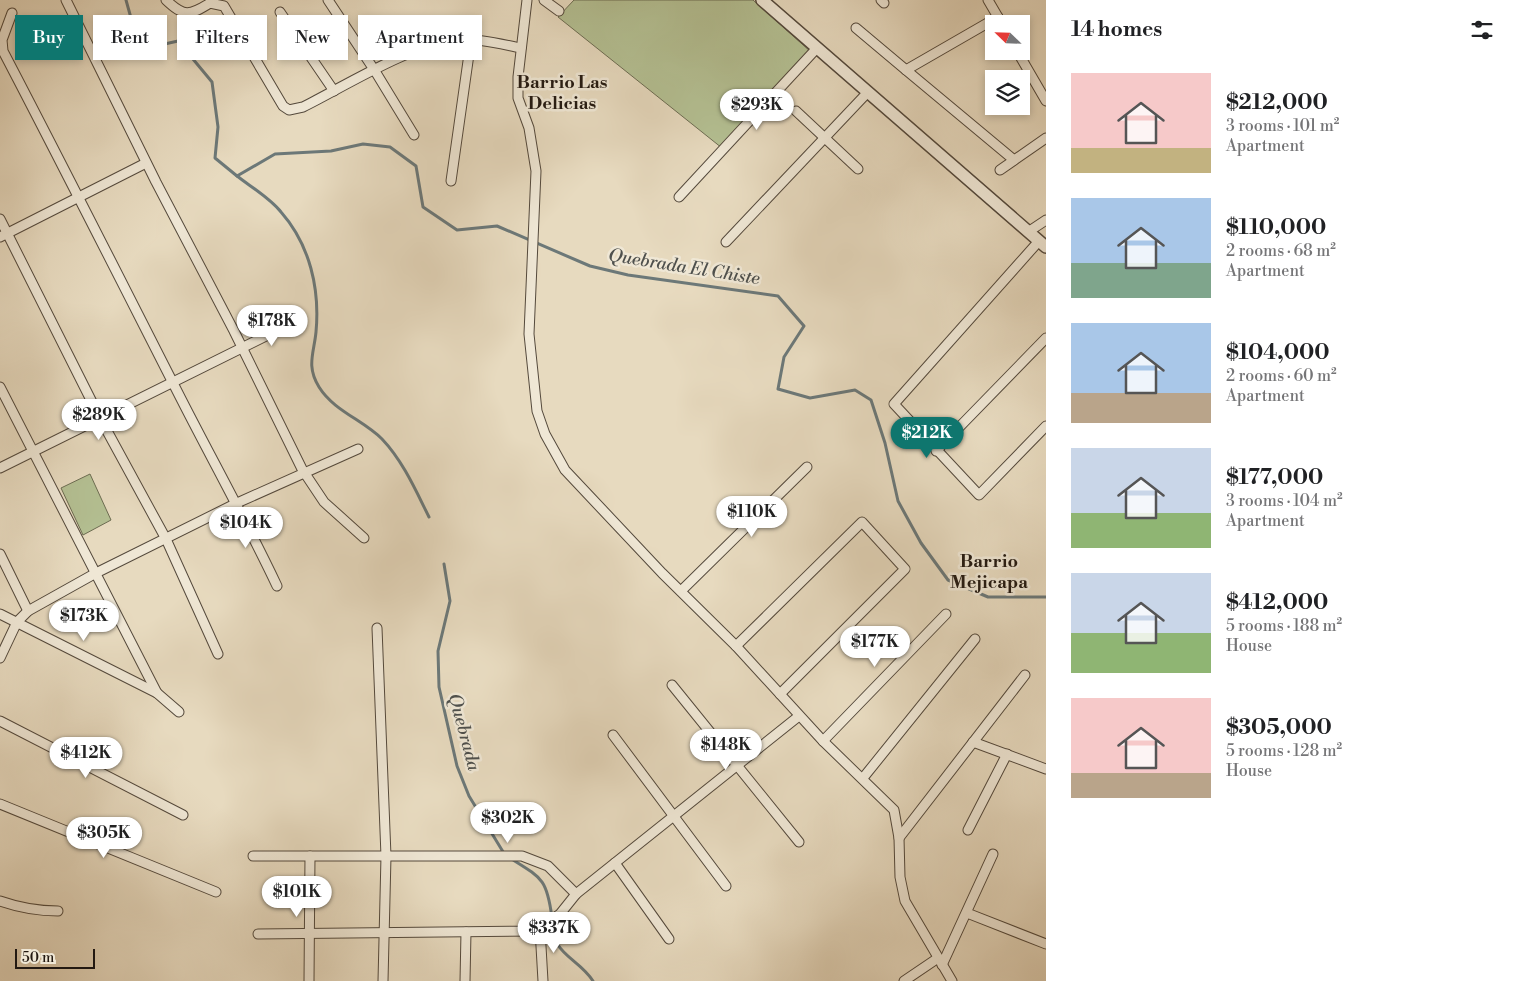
<!DOCTYPE html>
<html lang="en">
<head>
<meta charset="utf-8">
<style>
  body { margin:0; font-family:"Libre Bodoni",serif; background:#f2f2f2; color:#202124; height:100vh; display:flex; flex-direction:column; font-size:19px; white-space:nowrap }
  * { box-sizing:border-box; margin:0 }
  p { font-size:16px; color:#757577 }
  .icon { flex:none; width:28px; height:28px; fill:none; stroke:currentColor; stroke-width:2; stroke-linecap:round; stroke-linejoin:round }
  .map { position:relative; flex:1; overflow:hidden }
  .drawer { display:flex; flex-direction:column; background:#fff; width:475px }
  .drawer>* { flex:none }
  .top-card { position:absolute; left:15px; top:15px; width:475px; height:45px; display:flex; gap:10px }
  .needle { width:32px; rotate:293deg }
  .buttons { position:absolute; left:985px; top:15px; display:grid; gap:10px }
  .buttons a { display:grid; place-items:center; width:45px; height:45px; border-radius:0px; background:#fff; box-shadow:0 2px 8px #0003; font-size:25px }
  .scale { position:absolute; left:15px; bottom:12px; width:80px; box-sizing:border-box; padding-left:5px; border:2px solid #231911; border-top:0; font-size:14px; line-height:18px; white-space:nowrap; color:#231911; -webkit-text-stroke:4px #efe7d5; paint-order:stroke }
  .price { position:absolute; translate:-50% -42px; padding:0 11px; border-radius:18px; background:#fff; color:#222; font-size:16px; line-height:32px; filter:drop-shadow(0 1px 2px #0008) }
  .price::after { content:''; position:absolute; left:50%; top:30px; width:15px; height:11px; margin-left:-8px; background:inherit; clip-path:polygon(0 0,100% 0,50% 100%) }
  .price.on { background:#0f766e; color:#fff }
  ul { padding:0; list-style:none }
  li { display:flex; align-items:center; gap:15px; height:125px; padding:0 25px }
  li span { display:grid; place-items:center; flex:none; width:140px; height:100px; border-radius:0px; color:#555 }
  li>.icon { margin-inline-start:auto }
  span .icon { width:60px; height:60px; fill:#fffc; stroke-width:1 }
  li b { font-size:21px }
  h2 { display:flex; justify-content:space-between; align-items:center; height:60px; padding:0 25px; font-size:21px }
  .pill { padding:0 18px; border-radius:0px; background:#fff; box-shadow:0 2px 8px #0003; font-size:18px; line-height:45px }
  .pill.on { background:#0f766e; color:#fff }
  main { display:flex; flex:1; min-height:0 }
  .map>svg:first-child { display:block }
</style>
</head>
<body>
<main>
<div class="map">
<svg width="1046" height="981" viewBox="0 0 1046 981">
  <rect width="100%" height="100%" fill="#e7dabf"/>
  <filter id="stains"><feTurbulence type="fractalNoise" baseFrequency=".004" numOctaves="4"/><feColorMatrix values="0 0 0 0 .2 0 0 0 0 .09 0 0 0 0 .02 0 0 0 .5 -.17"/></filter>
  <radialGradient id="worn" r=".72"><stop offset=".6" stop-color="#630" stop-opacity="0"/><stop offset="1" stop-color="#630" stop-opacity=".3"/></radialGradient>
  <g fill="#b4c093" stroke="#6c6c52">
    <path d="M574 0H753L811 52 722 148 558 17Z"/>
    <path d="M90 474 111 520 83 535 61 488Z"/>
  </g>
  <g fill="none" stroke-linecap="round" stroke-linejoin="round">
    <g stroke="#6c7878" stroke-width="3">
      <path d="M126 0 131 18 147 48 178 41 212 82 218 127 215 158 237 176 275 154 331 151 363 144 390 147 416 166 423 207 457 230 497 226 590 266 628 275 778 296 804 326 784 357 778 389 810 398 855 390 871 400 885 443 898 501 921 543 948 580 988 597H1046"/>
      <path d="M237 176C251 187 270 198 281 212 310 245 320 289 316 332 314 353 306 366 319 387 334 411 363 420 382 439 403 461 416 491 429 517"/>
      <path d="M444 564 450 601 438 651 439 687 457 766 469 796 505 855"/>
      <path d="M510 858C542 878 547 879 552 918 552 925 554 938 558 945 566 958 583 965 593 981"/>
    </g>
    <g stroke="#54493c" stroke-width="11">
      <g id="minor">
        <path d="M66 0 156 182 234 331 302 469 324 502 364 538"/>
        <path d="M166 0C184 17 189 16 210 3L224 6 283 106 289 110 303 107C345 86 412 44 456 40 478 38 500 44 521 48"/>
        <path d="M328 0 375 71 414 135"/>
        <path d="M527 0 518 77V98L529 128 536 171 529 334 537 411 545 434 565 470 662 573 736 646 823 741 894 810 899 838 900 877 905 901 952 981"/>
        <path d="M544 0 559 11"/>
        <path d="M881 0 884 3"/>
        <path d="M988 0 1002 24"/>
        <path d="M280 12 334 91"/>
        <path d="M12 13 2 40 3 51C60 160 116 271 172 381 206 449 244 516 277 586"/>
        <path d="M998 17 906 70 1014 160"/>
        <path d="M856 28 906 70"/>
        <path d="M1017 51 1046 101"/>
        <path d="M796 111 858 169"/>
        <path d="M1000 170 1046 138"/>
        <path d="M451 181 471 40"/>
        <path d="M679 197 817 48"/>
        <path d="M0 219 100 418 166 539 218 654"/>
        <path d="M1028 232 1046 220"/>
        <path d="M0 237 146 163"/>
        <path d="M1039 241 894 404 979 495 1046 426"/>
        <path d="M726 242 868 92"/>
        <path d="M0 387 157 693"/>
        <path d="M936 451 1046 338"/>
        <path d="M0 468 290 324"/>
        <path d="M0 554 28 611"/>
        <path d="M681 591 807 467"/>
        <path d="M0 614 157 693 179 712"/>
        <path d="M377 628 386 856 383 981"/>
        <path d="M736 646 862 522 905 569 780 694"/>
        <path d="M0 658 17 622 28 611 96 573 237 503 358 449"/>
        <path d="M672 685 799 842"/>
        <path d="M0 721 183 815"/>
        <path d="M613 735 726 886"/>
        <path d="M823 741 946 614"/>
        <path d="M973 742 1046 769"/>
        <path d="M863 778 975 639"/>
        <path d="M0 804 216 892"/>
        <path d="M968 830 1007 754"/>
        <path d="M899 838 1025 675"/>
        <path d="M253 856H522L548 866 576 894"/>
        <path d="M615 863 669 939"/>
        <path d="M0 901C20 908 37 911 58 911"/>
        <path d="M967 913 1046 944"/>
        <path d="M540 929 543 981"/>
        <path d="M258 934 535 931 560 914 576 894 799 716"/>
        <path d="M942 965 993 854"/>
        <path d="M309 981 310 856"/>
        <path d="M465 981 466 932"/>
        <path d="M904 981 938 958"/>
      </g>
    </g>
    <g stroke="#54493c" stroke-width="14">
      <path id="tertiary" d="M762 0 1046 247"/>
    </g>
    <use href="#minor" stroke="#efe7d5" stroke-width="9"/>
    <use href="#tertiary" stroke="#efe7d5" stroke-width="11"/>
  </g>
  <g text-anchor="middle" dominant-baseline="central" stroke-width="5" stroke-linejoin="round" paint-order="stroke">
    <g font-size="18" font-weight="bold" fill="#231911" stroke="#efe7d5">
      <text x="562" y="82">Barrio Las<tspan x="562" dy="21">Delicias</tspan></text>
      <text x="989" y="561">Barrio<tspan x="989" dy="21">Mejicapa</tspan></text>
    </g>
    <g font-size="18" font-style="italic" fill="#4e504d" stroke="#efe7d5">
      <text transform="translate(684 267) rotate(9)">Quebrada El Chiste</text>
      <text transform="translate(464 732) rotate(75)">Quebrada</text>
    </g>
  </g>
  <rect width="100%" height="100%" filter="url(#stains)"/>
  <rect width="100%" height="100%" fill="url(#worn)"/>
</svg>
<div class="buttons">
<a><svg class="needle" viewBox="-14 -14 28 28"><path d="M0-13l5 13h-10z" fill="#e53935"/><path d="M0 13l5-13h-10z" fill="#757577"/></svg></a>
<a><svg class="icon" aria-label="layers" viewBox="0 0 24 24"><path d="M12 4l9 5-9 5-9-5zM3 14l9 5 9-5"/></svg></a>
</div>
<div class="scale">50 m</div>
<b class="price" style="left:757px;top:131px">$293K</b>
<b class="price" style="left:272px;top:347px">$178K</b>
<b class="price" style="left:99px;top:441px">$289K</b>
<b class="price on" style="left:927px;top:459px">$212K</b>
<b class="price" style="left:752px;top:538px">$110K</b>
<b class="price" style="left:246px;top:549px">$104K</b>
<b class="price" style="left:84px;top:642px">$173K</b>
<b class="price" style="left:875px;top:668px">$177K</b>
<b class="price" style="left:726px;top:771px">$148K</b>
<b class="price" style="left:86px;top:779px">$412K</b>
<b class="price" style="left:508px;top:844px">$302K</b>
<b class="price" style="left:104px;top:859px">$305K</b>
<b class="price" style="left:297px;top:918px">$101K</b>
<b class="price" style="left:554px;top:954px">$337K</b>
<div class="top-card">
<a class="pill on">Buy</a>
<a class="pill">Rent</a>
<a class="pill">Filters</a>
<a class="pill">New</a>
<a class="pill">Apartment</a>
</div>
</div>
<section class="drawer">
<h2>14 homes<svg class="icon" aria-label="filters" viewBox="0 0 24 24"><path d="M4 7h16M4 17h16"/><circle cx="9" cy="7" r="2"/><circle cx="15" cy="17" r="2"/></svg></h2>
<ul>
<li><span style="background:linear-gradient(#f6c9c9 75%,#c2b280 0)"><svg class="icon" aria-label="home" viewBox="0 0 24 24"><path d="M3 11l9-7 9 7M6 9v11h12V9"/></svg></span><div><b>$212,000</b><p>3 rooms · 101 m²</p><p>Apartment</p></div></li>
<li><span style="background:linear-gradient(#a9c7e8 65%,#7fa58c 0)"><svg class="icon" aria-label="home" viewBox="0 0 24 24"><path d="M3 11l9-7 9 7M6 9v11h12V9"/></svg></span><div><b>$110,000</b><p>2 rooms · 68 m²</p><p>Apartment</p></div></li>
<li><span style="background:linear-gradient(#a9c7e8 70%,#b9a48a 0)"><svg class="icon" aria-label="home" viewBox="0 0 24 24"><path d="M3 11l9-7 9 7M6 9v11h12V9"/></svg></span><div><b>$104,000</b><p>2 rooms · 60 m²</p><p>Apartment</p></div></li>
<li><span style="background:linear-gradient(#c9d6e8 65%,#8fb573 0)"><svg class="icon" aria-label="home" viewBox="0 0 24 24"><path d="M3 11l9-7 9 7M6 9v11h12V9"/></svg></span><div><b>$177,000</b><p>3 rooms · 104 m²</p><p>Apartment</p></div></li>
<li><span style="background:linear-gradient(#c9d6e8 60%,#8fb573 0)"><svg class="icon" aria-label="home" viewBox="0 0 24 24"><path d="M3 11l9-7 9 7M6 9v11h12V9"/></svg></span><div><b>$412,000</b><p>5 rooms · 188 m²</p><p>House</p></div></li>
<li><span style="background:linear-gradient(#f6c9c9 75%,#b9a48a 0)"><svg class="icon" aria-label="home" viewBox="0 0 24 24"><path d="M3 11l9-7 9 7M6 9v11h12V9"/></svg></span><div><b>$305,000</b><p>5 rooms · 128 m²</p><p>House</p></div></li>
</ul>
</section>
</main>
</body>
</html>
